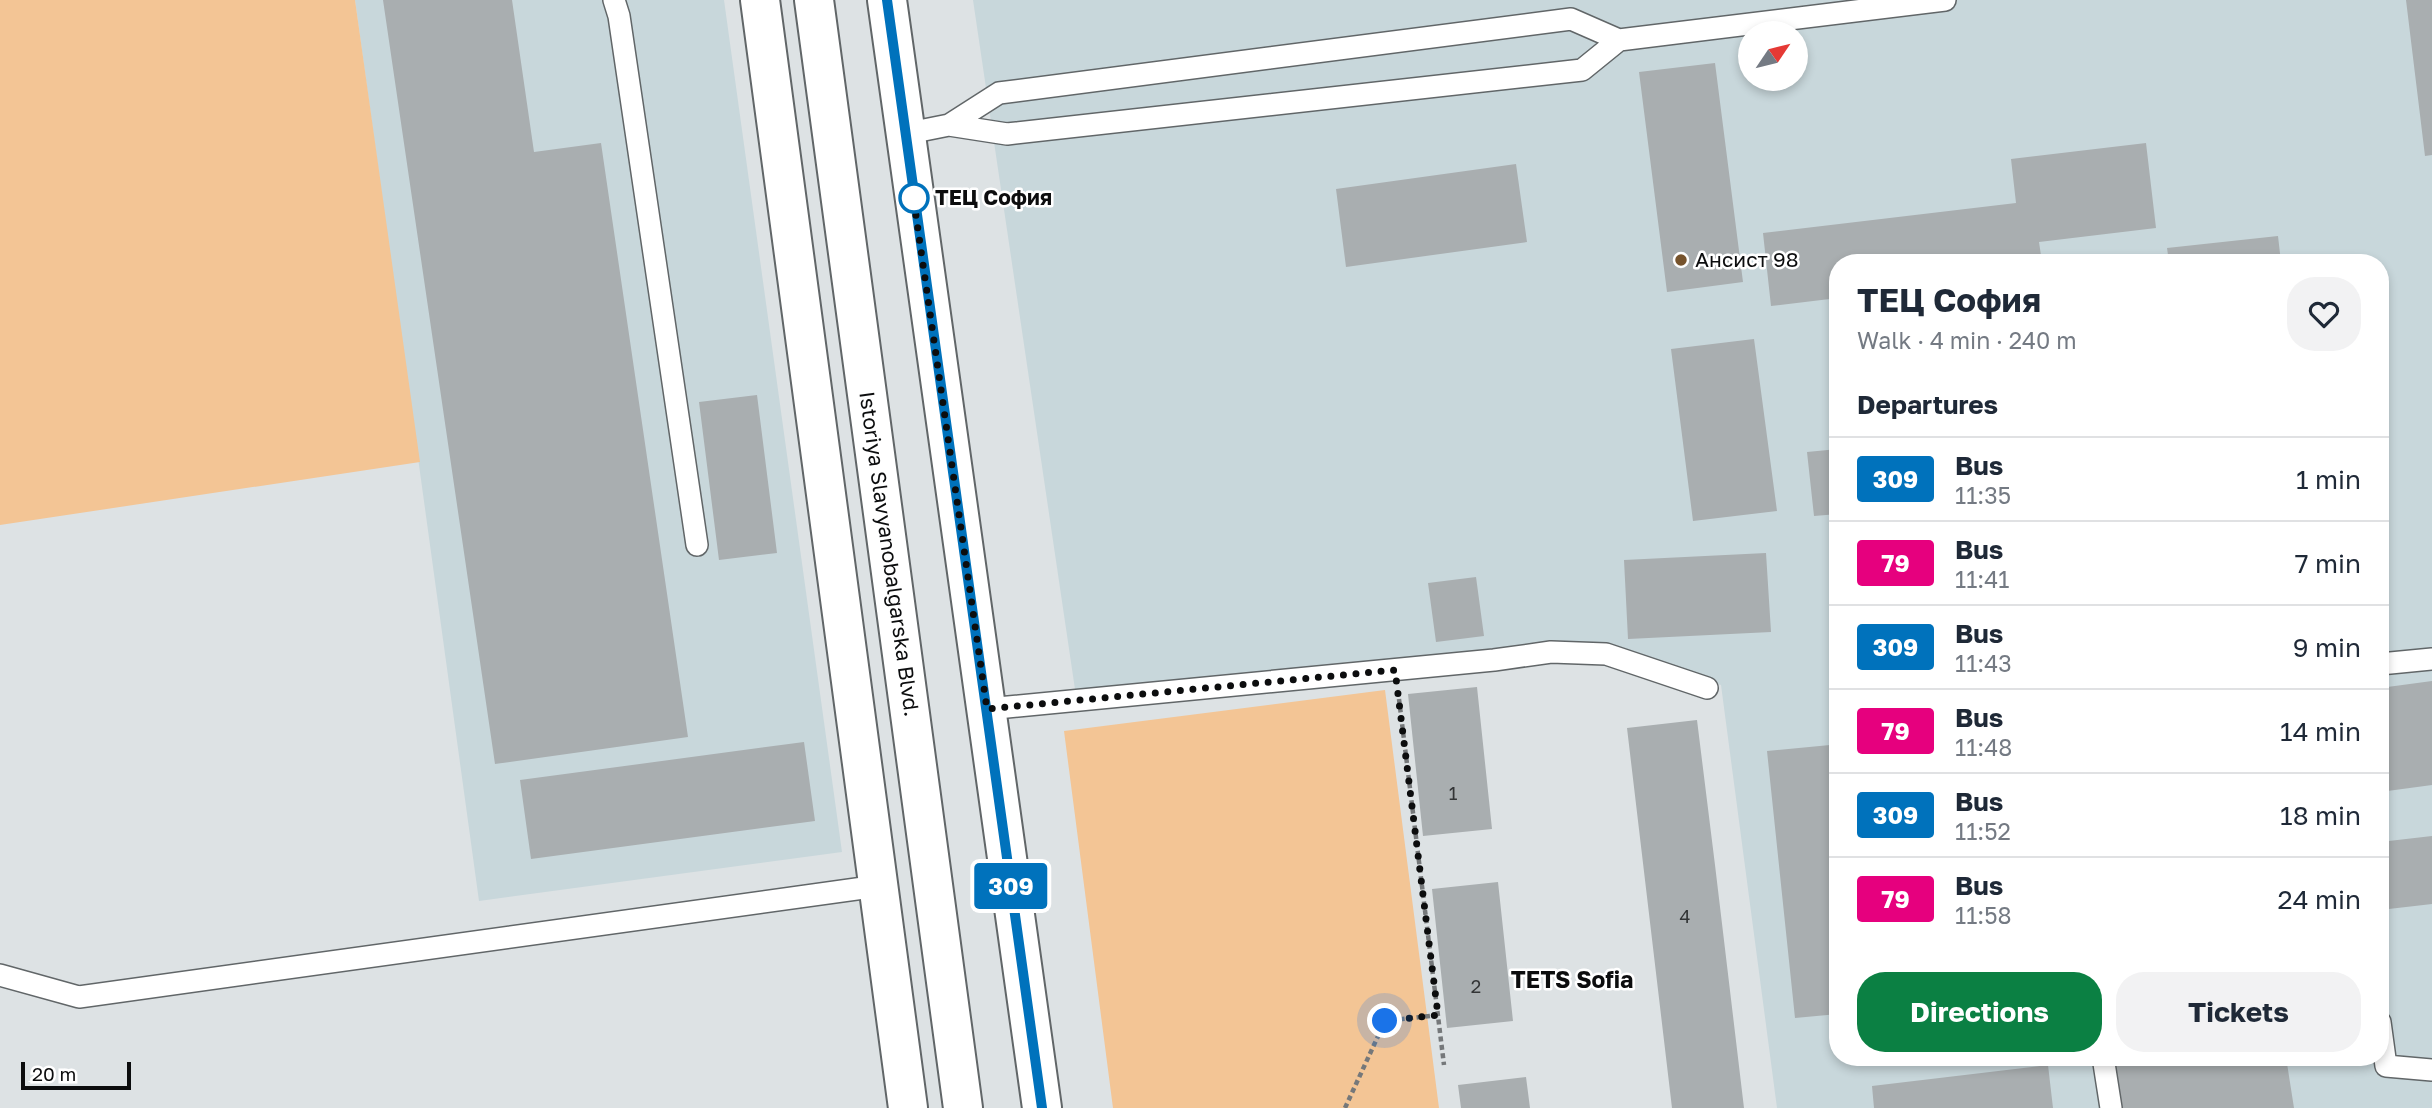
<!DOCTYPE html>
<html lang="en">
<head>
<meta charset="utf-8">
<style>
  :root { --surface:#fff; --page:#f2f2f3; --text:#1f2937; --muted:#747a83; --line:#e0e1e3; --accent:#0b8043 }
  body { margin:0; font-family:"Golos Text",sans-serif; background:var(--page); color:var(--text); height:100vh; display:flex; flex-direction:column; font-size:26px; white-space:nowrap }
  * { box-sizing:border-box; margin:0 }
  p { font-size:23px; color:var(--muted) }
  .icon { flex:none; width:38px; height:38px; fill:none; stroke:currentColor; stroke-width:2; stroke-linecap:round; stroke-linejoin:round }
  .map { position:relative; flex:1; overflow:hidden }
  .side { position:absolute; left:1829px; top:254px; width:560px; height:812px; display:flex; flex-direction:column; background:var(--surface); border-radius:28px; box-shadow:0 4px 10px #0003 }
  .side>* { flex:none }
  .badge { padding:0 14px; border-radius:5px; font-size:24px; line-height:46px }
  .needle { width:46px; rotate:55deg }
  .tools { position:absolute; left:1738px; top:21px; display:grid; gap:14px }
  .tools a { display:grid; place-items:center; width:70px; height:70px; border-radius:50%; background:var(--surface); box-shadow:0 4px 10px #0003; font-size:35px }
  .scale { position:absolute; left:21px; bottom:18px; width:110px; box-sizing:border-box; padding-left:7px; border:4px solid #0c0d0e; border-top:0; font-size:19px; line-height:24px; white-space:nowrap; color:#0c0d0e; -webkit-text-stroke:5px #fff; paint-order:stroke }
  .you { position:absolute; width:35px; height:35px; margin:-18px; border:5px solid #fff; border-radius:50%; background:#1a73e8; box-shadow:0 0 0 10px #1a73e833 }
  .map>.badge { position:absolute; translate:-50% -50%; box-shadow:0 0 0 4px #fff }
  h2 { padding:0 28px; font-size:26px; line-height:63px }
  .round { display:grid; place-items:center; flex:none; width:74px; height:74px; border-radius:28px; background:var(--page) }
  .head { display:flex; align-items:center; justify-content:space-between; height:119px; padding:0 28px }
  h1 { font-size:33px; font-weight:700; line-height:52px }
  .primary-button { display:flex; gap:14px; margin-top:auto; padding:14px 28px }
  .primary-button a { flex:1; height:80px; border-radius:28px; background:var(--accent); color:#fff; font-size:28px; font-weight:700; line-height:80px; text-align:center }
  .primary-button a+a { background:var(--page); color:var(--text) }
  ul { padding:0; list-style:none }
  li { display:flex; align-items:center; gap:21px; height:84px; padding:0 28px; border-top:2px solid var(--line) }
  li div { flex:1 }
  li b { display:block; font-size:26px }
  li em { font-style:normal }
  li .badge { min-width:77px; font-weight:700; text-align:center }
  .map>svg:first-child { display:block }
</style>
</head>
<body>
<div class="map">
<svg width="2432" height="1108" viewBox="0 0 2432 1108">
  <rect width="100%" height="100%" fill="#dde2e4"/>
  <path fill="#c8d7db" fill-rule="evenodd" d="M 355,0 L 724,0 L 842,852 L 479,901 Z
    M 973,0 L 2432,0 L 2432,1108 L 1777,1108 L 1721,685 L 1588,644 L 1076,696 ZM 1750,33 L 1796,33 L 1796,79 L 1750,79 ZM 1838,262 L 2380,262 L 2380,1057 L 1838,1057 Z"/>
  <path fill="#f3c595" d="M 0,0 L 355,0 L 420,462 L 0,525 Z
    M 1385,690 L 1439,1108 L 1113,1108 L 1064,731 Z"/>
  <path fill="#a9aeb0" d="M 383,0 L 512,0 L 534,152 L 601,143 L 688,737 L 495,764 Z
    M 2406,0 L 2432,0 L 2432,155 L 2425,156 Z
    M 1715,63 L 1743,282 L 1667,292 L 1639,72 Z
    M 2146,143 L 2156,228 L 2039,242 L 2042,262 L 1838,262 L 1838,298 L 1771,306 L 1763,233 L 2016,203 L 2011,159 Z
    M 1516,164 L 1527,242 L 1346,267 L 1336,189 Z
    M 2278,236 L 2281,262 L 2169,262 L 2167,248 Z
    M 1754,339 L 1777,511 L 1693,521 L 1671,349 Z
    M 757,395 L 777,553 L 719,560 L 699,402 Z
    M 1838,449 L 1838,514 L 1814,516 L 1807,452 Z
    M 1766,553 L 1771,632 L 1628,639 L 1624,560 Z
    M 1476,577 L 1484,636 L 1436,642 L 1428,583 Z
    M 2432,681 L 2432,785 L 2380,792 L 2380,688 Z
    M 1477,687 L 1492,829 L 1423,836 L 1408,694 Z
    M 1697,720 L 1715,865 L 1744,1108 L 1672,1108 L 1627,728 Z
    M 804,742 L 815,821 L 531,859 L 520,780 Z
    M 1830,745 L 1838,819 L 1838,1014 L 1795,1018 L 1767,751 Z
    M 2432,836 L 2432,904 L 2380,910 L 2380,842 Z
    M 1498,882 L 1513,1021 L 1447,1028 L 1432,889 Z
    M 2126,1057 L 2286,1057 L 2294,1108 L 2118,1108 L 2111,1059 Z
    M 2048,1065 L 2053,1108 L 1874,1108 L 1872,1086 Z
    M 1526,1077 L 1530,1108 L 1461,1108 L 1458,1085 Z"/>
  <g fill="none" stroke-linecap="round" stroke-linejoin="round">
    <g stroke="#616668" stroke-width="24">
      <path id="service" d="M 614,0 L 619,16 L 697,545
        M 1619,40 L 1945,0
        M 904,134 L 949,125 L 1007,134 L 1582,70 L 1619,40 L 1571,19 L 999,93 L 949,125
        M 2380,664 L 2432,659
        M 987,709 L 1494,660 L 1551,652 L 1606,654 L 1707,688
        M 0,975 L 79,997 L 878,886
        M 2380,1022 L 2386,1066 L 2432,1070
        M 2103,1057 L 2111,1108"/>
    </g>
    <g stroke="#616668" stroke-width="42">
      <path id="minor" d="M 760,0 L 908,1108"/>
    </g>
    <g stroke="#616668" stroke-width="42">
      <path id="secondary" d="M 814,0 L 963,1108
        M 887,0 L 1042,1108"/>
    </g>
    <path stroke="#75787a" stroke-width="4.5" stroke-dasharray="5 3.5" stroke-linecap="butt" d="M 1399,699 L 1444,1065
      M 1345,1108 L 1385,1021 L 1438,1015"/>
    <use href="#service" stroke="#fff" stroke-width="21"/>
    <use href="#minor" stroke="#fff" stroke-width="38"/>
    <use href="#secondary" stroke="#fff" stroke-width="38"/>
  </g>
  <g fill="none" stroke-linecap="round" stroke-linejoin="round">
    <g stroke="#fff" stroke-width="16">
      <path id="line" d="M 887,0 L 1042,1108"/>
    </g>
    <use href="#line" stroke="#0072bc" stroke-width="10"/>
    <path stroke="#0c0d0e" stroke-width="7" stroke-dasharray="0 12.6" d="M 914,198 L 912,188 L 987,709 L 1395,670 L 1438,1015 L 1385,1021"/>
  </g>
  <circle fill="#fff" stroke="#0072bc" stroke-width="3.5" cx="914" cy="198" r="14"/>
  <circle fill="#76532c" stroke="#fff" stroke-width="2.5" cx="1681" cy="260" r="7"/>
  <g text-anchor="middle" stroke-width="5" stroke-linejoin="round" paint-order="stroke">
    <g font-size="18" fill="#333536">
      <text x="1453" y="800">1</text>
      <text x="1685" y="923">4</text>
      <text x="1476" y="993">2</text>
    </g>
    <g font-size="21" font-weight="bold" fill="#0c0d0e" stroke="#fff" text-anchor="start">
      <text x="935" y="205">ТЕЦ София</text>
    </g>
    <g font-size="21" fill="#0c0d0e" stroke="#fff" text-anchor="start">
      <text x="1695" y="267">Ансист 98</text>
    </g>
    <g font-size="21" fill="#0c0d0e" stroke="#fff">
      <text transform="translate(889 554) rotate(82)" y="7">Istoriya Slavyanobalgarska Blvd.</text>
    </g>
    <g font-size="23" font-weight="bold" fill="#0c0d0e" stroke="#fff">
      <text x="1572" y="988">TETS Sofia</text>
    </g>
  </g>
</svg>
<div class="tools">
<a><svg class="needle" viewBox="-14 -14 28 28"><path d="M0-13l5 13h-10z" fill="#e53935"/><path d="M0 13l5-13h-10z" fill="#747a83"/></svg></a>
</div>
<div class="scale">20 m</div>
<div class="you" style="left:1385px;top:1021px"></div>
<b class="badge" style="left:1011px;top:886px;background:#0072bc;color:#fff">309</b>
<section class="side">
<div class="head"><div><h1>ТЕЦ София</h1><p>Walk · 4 min · 240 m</p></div><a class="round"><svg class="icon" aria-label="heart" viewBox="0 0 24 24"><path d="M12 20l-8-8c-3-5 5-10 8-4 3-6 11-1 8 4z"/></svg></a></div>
<h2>Departures</h2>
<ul>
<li><span class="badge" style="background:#0072bc;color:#fff">309</span><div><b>Bus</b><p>11:35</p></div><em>1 min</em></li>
<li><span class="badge" style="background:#e6007e;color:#fff">79</span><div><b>Bus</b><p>11:41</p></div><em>7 min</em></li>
<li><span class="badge" style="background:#0072bc;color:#fff">309</span><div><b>Bus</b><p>11:43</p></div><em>9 min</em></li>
<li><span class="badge" style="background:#e6007e;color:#fff">79</span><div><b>Bus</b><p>11:48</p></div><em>14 min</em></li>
<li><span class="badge" style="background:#0072bc;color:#fff">309</span><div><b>Bus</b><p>11:52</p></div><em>18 min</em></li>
<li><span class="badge" style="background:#e6007e;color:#fff">79</span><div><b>Bus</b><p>11:58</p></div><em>24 min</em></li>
</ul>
<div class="primary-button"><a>Directions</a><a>Tickets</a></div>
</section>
</div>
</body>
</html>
